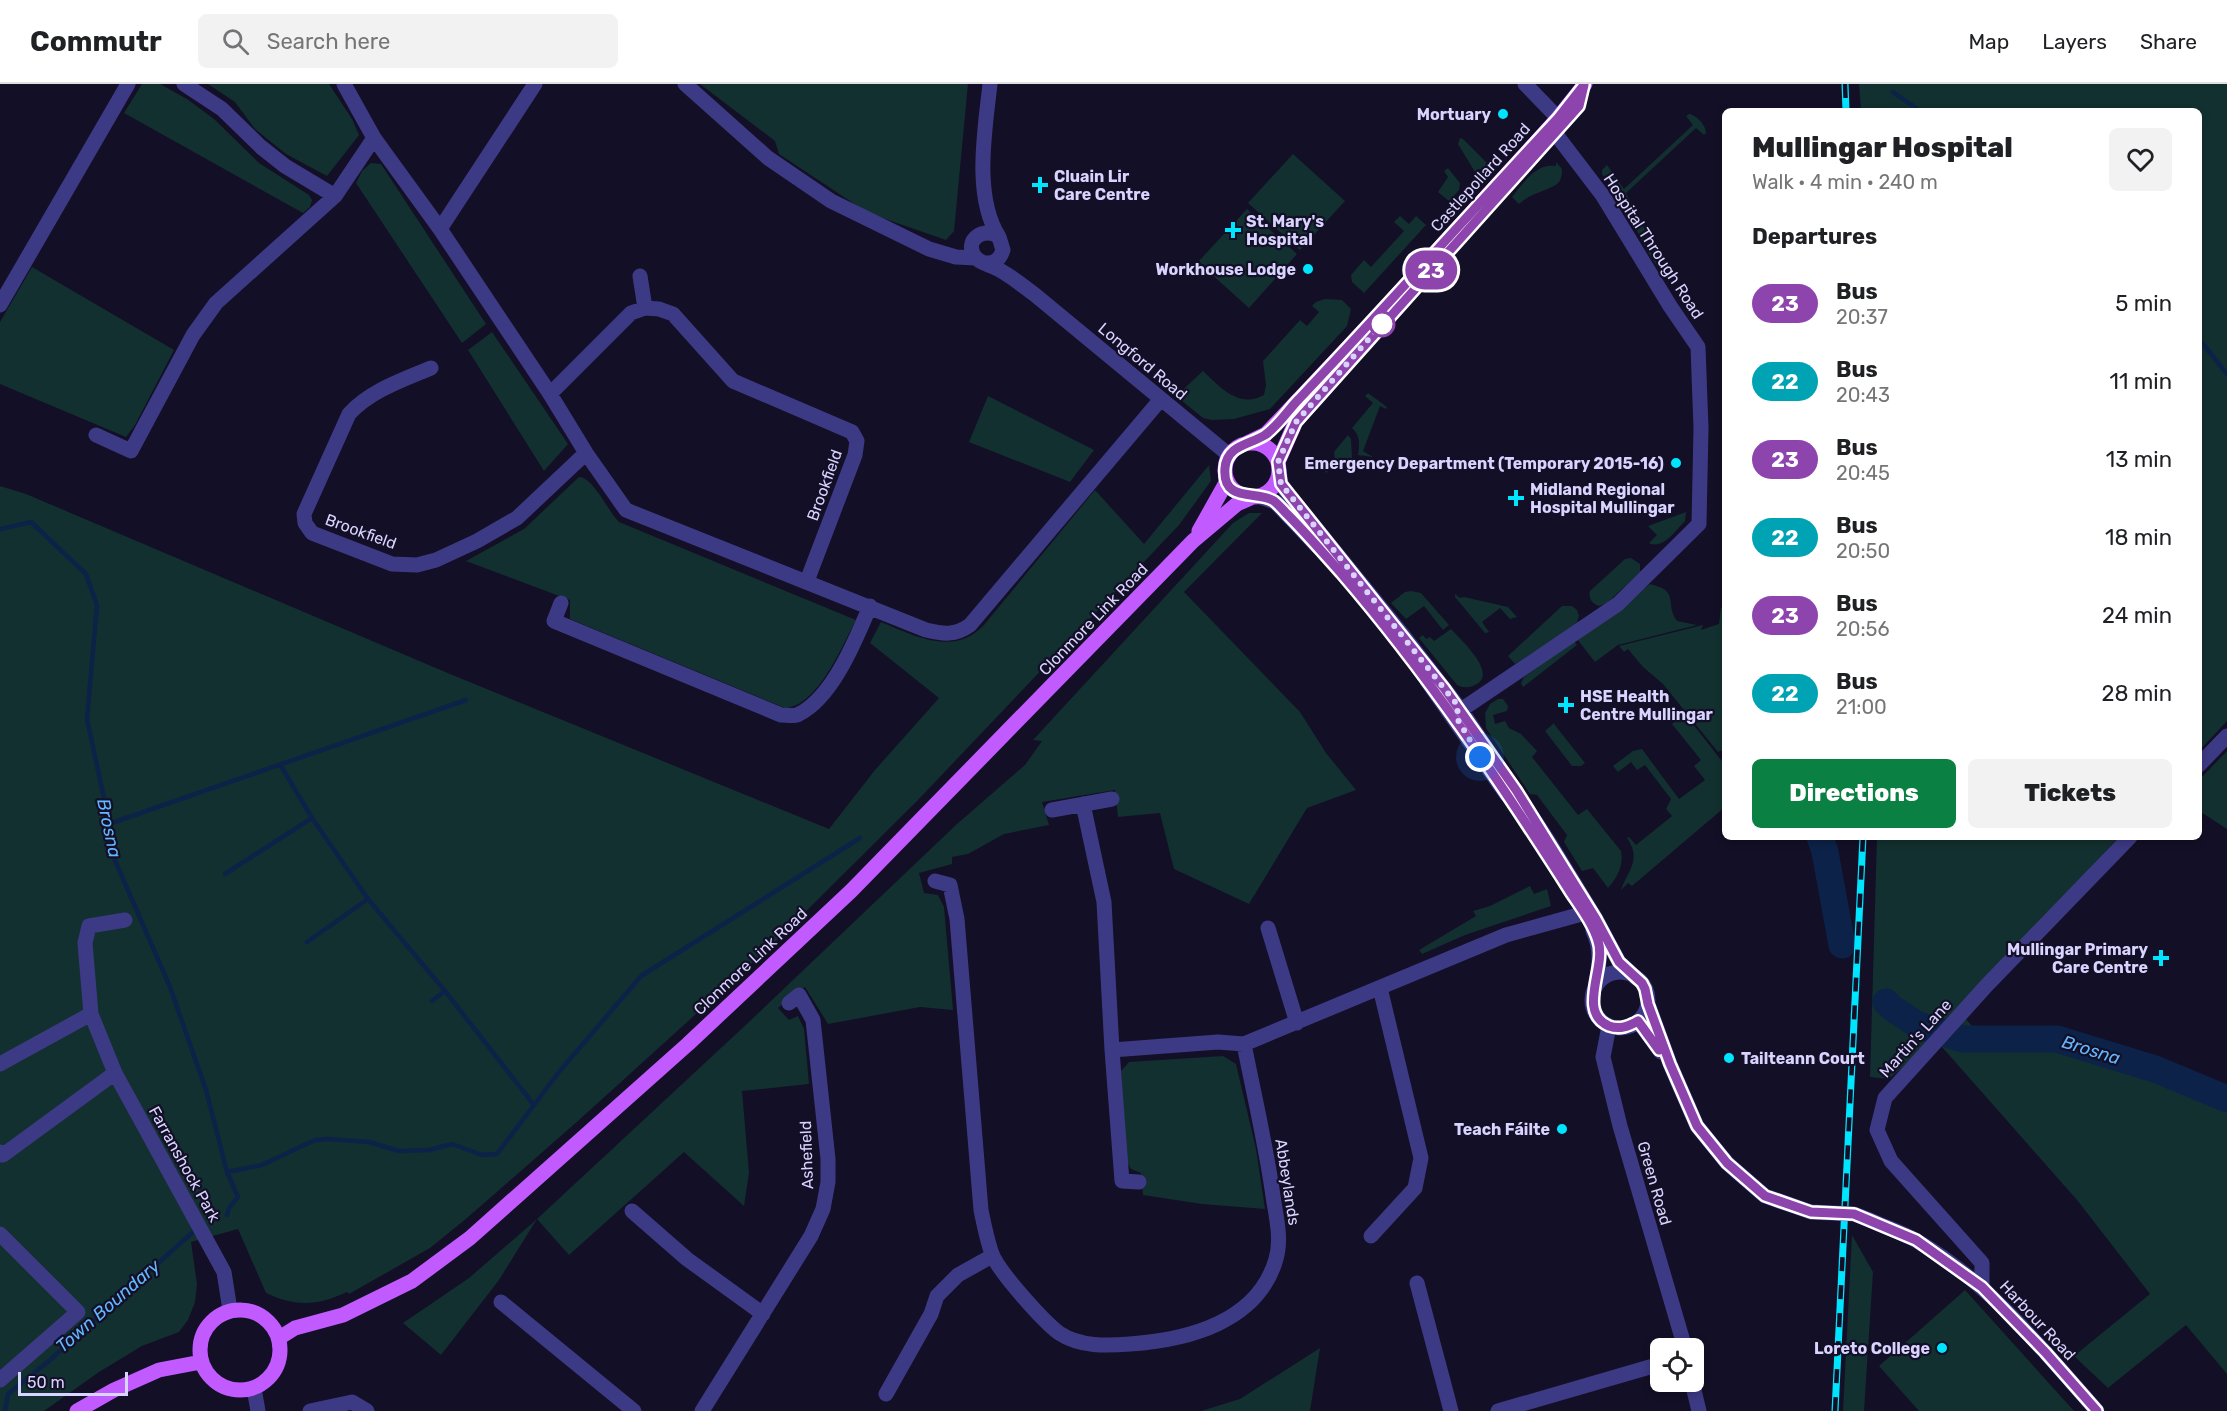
<!DOCTYPE html>
<html lang="en">
<head>
<meta charset="utf-8">
<style>
  :root { --surface:#fff; --page:#f2f2f2; --text:#202124; --muted:#757577; --line:#e0e0e0; --accent:#0b8043 }
  body { margin:0; font-family:Rubik,sans-serif; background:var(--page); color:var(--text); height:100vh; display:flex; flex-direction:column; font-size:22px; white-space:nowrap }
  * { box-sizing:border-box; margin:0 }
  p { font-size:20px; color:var(--muted) }
  .icon { flex:none; width:33px; height:33px; fill:none; stroke:currentColor; stroke-width:2; stroke-linecap:round; stroke-linejoin:round }
  .map { position:relative; flex:1; overflow:hidden }
  .sheet { position:absolute; left:1722px; top:24px; width:480px; height:732px; display:flex; flex-direction:column; background:var(--surface); border-radius:9px; box-shadow:0 3px 9px #0003 }
  .sheet>* { flex:none }
  .badge { padding:0 12px; border-radius:20px; font-size:21px; line-height:39px }
  .buttons { position:absolute; left:1650px; top:1254px; display:grid; gap:12px }
  .buttons a { display:grid; place-items:center; width:54px; height:54px; border-radius:9px; background:var(--surface); box-shadow:0 3px 9px #0003; font-size:30px }
  .scale { position:absolute; left:18px; bottom:15px; width:110px; box-sizing:border-box; padding-left:6px; border:3px solid #d9d4ff; border-top:0; font-size:16px; line-height:21px; white-space:nowrap; color:#d9d4ff; -webkit-text-stroke:4px #130f26; paint-order:stroke }
  .you { position:absolute; width:30px; height:30px; margin:-15px; border:4px solid #fff; border-radius:50%; background:#1a73e8; box-shadow:0 0 0 9px #1a73e833 }
  .map>.badge { position:absolute; translate:-50% -50%; box-shadow:0 0 0 3px #fff }
  h2 { padding:0 30px; font-size:22px; line-height:54px }
  .round { display:grid; place-items:center; flex:none; width:63px; height:63px; border-radius:9px; background:var(--page) }
  .head { display:flex; align-items:center; justify-content:space-between; height:102px; padding:0 30px }
  h1 { font-size:28px; font-weight:800; line-height:45px }
  .action { display:flex; gap:12px; margin-top:auto; padding:12px 30px }
  .action a { flex:1; height:69px; border-radius:9px; background:var(--accent); color:#fff; font-size:24px; font-weight:800; line-height:69px; text-align:center }
  .action a+a { background:var(--page); color:var(--text) }
  ul { padding:0; list-style:none }
  li { display:flex; align-items:center; gap:18px; height:78px; padding:0 30px }
  li div { flex:1 }
  li b { display:block; font-size:22px }
  li em { font-style:normal }
  li .badge { min-width:66px; font-weight:700; text-align:center }
  header { display:flex; align-items:center; gap:36px; box-sizing:border-box; height:84px; padding:0 30px; background:var(--surface); border-bottom:2px solid var(--line) }
  header strong { font-size:28px }
  nav { display:flex; gap:33px; margin-inline-start:auto; font-size:21px }
  .search { width:420px; height:54px; background:var(--page); display:flex; align-items:center; gap:15px; box-sizing:border-box; padding:0 21px; border-radius:9px; color:var(--muted); font-size:22px }
  .map>svg:first-child { display:block }
</style>
</head>
<body>
<header>
<strong>Commutr</strong>
<div class="search"><svg class="icon" aria-label="search" viewBox="0 0 24 24"><circle cx="10" cy="10" r="6"/><path d="M15 15l6 6"/></svg>Search here</div>
<nav><a>Map</a><a>Layers</a><a>Share</a></nav>
</header>
<div class="map">
<svg width="2227" height="1327" viewBox="0 0 2227 1327">
  <rect width="100%" height="100%" fill="#130f26"/>
  <path fill="#12302f" d="M 142,0 L 160,0 L 187,15 L 214,35 L 259,79 L 309,111 L 312,116 L 310,123 L 303,129 L 124,29 Z
    M 208,0 L 329,0 L 352,35 L 359,51 L 327,92 L 286,70 L 255,45 L 235,18 Z
    M 700,0 L 968,0 L 954,147 L 946,156 L 868,129 L 779,70 L 775,57 Z
    M 1859,0 L 2227,0 L 2227,637 L 2199,667 L 2199,27 L 1861,27 Z
    M 1689,30 C 1696,31 1706,41 1706,49 L 1704,51 L 1696,44 L 1626,109 L 1659,173 L 1670,186 L 1667,191 C 1650,182 1634,137 1624,120 C 1618,109 1610,99 1602,90 L 1602,86 L 1607,81 L 1624,105 L 1693,41 L 1686,32 Z
    M 1460,54 L 1463,55 L 1492,84 L 1490,87 L 1478,85 L 1475,88 L 1458,60 Z
    M 1293,70 L 1345,117 L 1300,166 L 1248,119 Z
    M 1556,78 L 1562,85 C 1562,89 1562,95 1558,99 C 1553,105 1530,109 1519,120 L 1512,113 C 1524,99 1535,79 1556,82 Z
    M 371,79 L 381,80 L 486,240 L 462,259 L 356,99 L 362,87 Z
    M 1448,84 L 1460,99 L 1459,106 L 1449,117 L 1438,108 L 1448,93 L 1444,87 Z
    M 1247,125 L 1297,170 L 1249,224 L 1198,178 Z
    M 1400,132 L 1409,140 L 1416,132 L 1426,141 L 1364,209 L 1352,198 L 1351,191 L 1364,176 L 1371,183 L 1404,147 L 1394,138 Z
    M 32,183 L 174,266 L 135,341 L 126,353 L 0,300 L 0,238 Z
    M 1325,215 L 1342,216 L 1351,225 L 1347,242 L 1270,325 L 1234,335 L 1212,336 L 1203,334 L 1176,312 L 1203,287 C 1220,303 1239,325 1264,311 L 1266,301 L 1263,277 L 1300,236 L 1307,242 L 1319,228 L 1312,222 L 1316,218 Z
    M 492,248 L 568,360 L 544,387 L 468,266 Z
    M 1368,309 L 1387,323 L 1386,325 L 1380,322 L 1363,367 L 1373,373 L 1358,371 C 1360,361 1360,351 1352,344 L 1373,319 L 1365,312 Z
    M 988,312 L 1094,366 L 1070,398 L 969,358 Z
    M 1348,351 L 1351,355 L 1352,374 L 1339,378 L 1326,389 L 1324,386 L 1335,376 L 1334,368 Z
    M 1209,381 L 1211,397 L 1179,441 L 918,716 L 770,863 L 579,1036 L 467,1134 L 430,1164 L 349,1210 L 347,1208 C 317,1222 296,1223 266,1209 L 238,1145 L 191,1158 L 197,1200 L 195,1218 L 188,1236 L 179,1248 L 142,1262 L 99,1288 L 44,1327 L 0,1327 L 0,402 L 26,410 L 450,590 L 829,745 L 875,686 L 939,614 L 870,559 L 881,538 C 915,552 954,573 984,541 L 1095,406 L 1144,460 Z
    M 579,393 C 593,393 608,427 619,438 L 856,536 C 842,562 818,622 785,624 L 570,535 L 570,516 L 466,477 L 524,445 Z
    M 1686,428 L 1685,437 C 1675,447 1663,466 1649,459 L 1657,451 L 1648,442 Z
    M 1249,429 L 1262,429 L 1184,508 L 1300,628 L 1326,669 L 1356,706 L 1307,724 L 1249,820 L 1174,785 L 1160,729 L 1118,733 L 1115,706 L 1042,718 L 1049,741 L 1004,750 L 968,770 L 952,773 L 952,780 L 919,789 L 924,809 L 938,811 L 944,823 L 953,926 L 920,923 L 828,940 L 805,903 L 778,924 L 789,936 L 798,932 L 804,945 L 809,1000 L 742,1007 L 749,1089 L 744,1122 L 684,1068 L 569,1171 L 537,1135 L 499,1196 L 441,1271 L 403,1239 L 469,1194 L 537,1135 L 750,937 L 957,740 L 1025,681 L 1042,657 L 1033,656 L 1233,439 Z
    M 1631,474 L 1640,480 L 1640,488 L 1607,519 L 1599,522 C 1592,520 1588,514 1590,507 L 1625,475 Z
    M 1650,500 C 1681,507 1664,520 1677,537 L 1697,541 L 1618,561 L 1595,578 L 1577,555 Z
    M 1411,507 L 1421,509 L 1449,541 L 1443,546 L 1424,522 L 1406,535 L 1391,519 L 1405,508 Z
    M 1455,510 L 1460,514 L 1464,513 L 1508,523 L 1517,533 L 1510,535 L 1500,524 L 1482,538 L 1489,548 L 1485,549 L 1455,513 Z
    M 1562,522 L 1572,522 L 1577,526 L 1579,532 L 1576,541 L 1515,580 L 1508,572 Z
    M 1721,523 L 1725,528 L 1725,665 L 1718,668 L 1663,600 L 1643,583 L 1628,565 L 1624,568 L 1619,562 L 1703,541 L 1701,546 L 1719,540 Z
    M 1451,545 C 1461,556 1499,590 1475,601 C 1469,604 1463,604 1457,601 L 1419,554 L 1423,551 L 1426,555 L 1430,553 L 1434,557 Z
    M 1573,556 L 1577,561 L 1523,603 L 1521,599 L 1524,593 Z
    M 1498,615 L 1503,615 L 1508,622 L 1507,627 L 1493,631 L 1495,640 L 1505,637 L 1509,644 L 1521,650 L 1537,667 L 1532,673 L 1578,731 L 1587,725 L 1621,767 C 1624,781 1617,794 1608,804 L 1593,784 L 1582,787 L 1564,758 L 1567,751 L 1537,711 L 1530,710 L 1486,644 L 1485,629 L 1490,620 Z
    M 1685,630 L 1725,681 L 1725,723 L 1632,802 L 1628,799 L 1621,806 C 1628,786 1642,776 1627,754 L 1629,753 L 1636,761 L 1672,732 L 1666,725 L 1671,715 L 1645,681 L 1637,686 L 1631,678 L 1618,688 L 1613,682 L 1633,667 L 1642,665 L 1679,715 L 1705,696 L 1694,682 L 1701,676 L 1672,640 Z
    M 1554,639 L 1554,640 L 1585,679 L 1581,682 L 1572,682 L 1545,647 Z
    M 2227,667 L 2227,745 L 2199,727 L 2199,696 Z
    M 1877,753 L 2119,753 L 1914,973 L 1889,995 L 1870,993 Z
    M 1530,802 L 1534,810 L 1547,805 L 1551,822 L 1465,851 L 1422,870 L 1419,866 L 1476,832 L 1473,827 L 1490,822 Z
    M 1966,935 L 1978,949 L 2044,947 L 2123,964 L 2227,1019 L 2227,1290 L 2186,1241 L 2108,1304 L 2074,1272 L 2150,1210 L 2077,1116 L 1942,963 Z
    M 1223,972 L 1236,980 L 1256,1065 L 1265,1125 L 1202,1120 L 1143,1111 L 1141,1089 L 1131,1085 L 1127,1078 L 1121,987 L 1129,978 Z
    M 1852,1151 L 1873,1188 L 1864,1327 L 1843,1327 Z
    M 1965,1206 L 2074,1327 L 1919,1327 L 1879,1282 Z
    M 1320,1264 L 1310,1327 L 1201,1327 L 1240,1315 Z"/>
  <g fill="none" stroke-linecap="round" stroke-linejoin="round">
    <path stroke="#0c2248" stroke-width="4.5" d="M 1893,8 L 1920,27
      M 2199,255 L 2227,290
      M 0,445 L 31,438 L 86,490 L 97,521 L 87,635 L 108,733 L 114,774 L 170,903 L 206,1006 L 227,1088 L 238,1113 L 229,1124 L 227,1131
      M 281,682 L 312,734 L 368,815 L 445,907 L 534,1021
      M 109,740 L 466,616
      M 225,790 L 312,734
      M 307,858 L 368,815
      M 432,917 L 445,907
      M 227,1088 L 262,1081 L 315,1056 L 328,1055 L 369,1058 L 399,1067 L 429,1066 L 452,1060 L 482,1071 L 497,1070 L 559,988 L 641,892 L 860,754
      M 5,1327 L 8,1310 L 50,1276 L 194,1147"/>
    <path stroke="#0c2248" stroke-width="27" d="M 1820,753 L 1825,768 L 1842,861
      M 1886,918 L 1892,924 L 1918,941 L 1963,955 L 2057,955 L 2155,985 L 2227,1015"/>
    <path stroke="#3d3a85" stroke-width="15" d="M 184,0 L 222,25 L 261,63 L 285,82 L 335,112
      M 344,0 L 374,54 L 440,145 L 550,310 L 586,369 L 626,426 L 926,546 C 943,550 955,552 970,541 L 1161,315
      M 685,0 L 768,74 L 831,117 L 929,165 L 956,173 L 976,174
      M 990,0 C 985,46 973,112 999,153
      M 1525,0 L 1558,34
      M 440,145 L 535,0
      M 985,179 C 995,180 1000,175 1003,166 L 999,153 C 984,142 963,156 975,173 C 979,178 985,179 991,182 C 1007,188 1020,200 1034,210 L 1229,371
      M 640,192 L 645,224
      M 0,221 L 128,0
      M 431,284 C 402,296 370,307 349,330 L 304,430 L 305,439 L 312,449 L 392,480 L 417,481 L 436,476 L 477,457 L 517,434 L 586,369
      M 550,310 L 631,229 L 645,224 L 659,225 L 673,230 L 733,297 L 852,348 L 857,357 L 855,371 L 807,497
      M 96,351 L 131,367 L 193,251 L 216,219 L 335,112 L 374,54
      M 1279,386 L 1281,400 L 1289,411 L 1403,551 L 1461,626 L 1549,758 L 1596,835 L 1619,878 L 1636,894
      M 1257,412 L 1275,418 L 1317,462
      M 561,519 L 554,537 L 781,631 C 787,631 794,633 799,630 C 833,613 856,555 870,522
      M 1427,597 L 1506,710
      M 1461,626 L 1618,520 L 1699,440 L 1701,344 L 1698,263 L 1670,222 L 1603,112 L 1558,53 L 1549,44
      M 2199,681 L 2227,652
      M 1083,720 L 1104,818 L 1112,966 L 1218,958 L 1244,960
      M 1052,726 L 1112,715
      M 935,797 L 950,801 L 957,835 L 981,1126 C 984,1141 987,1156 992,1170 C 999,1188 1043,1237 1059,1249 C 1080,1263 1107,1262 1130,1260 C 1188,1256 1258,1238 1276,1175 C 1282,1154 1276,1133 1273,1112 C 1266,1061 1254,1011 1244,960 L 1506,851 L 1585,829
      M 125,836 L 89,842 L 85,859 L 91,930 L 115,989 L 224,1188 L 230,1226
      M 1268,844 L 1297,939
      M 1593,847 C 1602,866 1599,882 1596,902
      M1592 916a28 28 0 1 1 56 0a28 28 0 1 1-56 0Z
      M 1648,920 L 1670,980 L 1697,1042 L 1727,1079 L 1765,1112 L 1811,1128
      M 1638,937 L 1661,968
      M 1609,942 L 1603,973 L 1620,1042 L 1685,1264
      M 1112,966 L 1122,1097 L 1139,1098
      M 0,980 L 91,930
      M 0,1068 L 3,1071 L 115,989
      M 632,1127 L 687,1175 L 763,1230
      M 1870,1136 C 1885,1143 1902,1148 1917,1157 C 1989,1198 2043,1266 2097,1327
      M 0,1150 L 78,1228 L 0,1296
      M 1371,1152 L 1415,1104 L 1421,1074 L 1380,904
      M 1417,1199 L 1451,1327
      M 1982,1203 L 1982,1179 L 1891,1077 L 1877,1046 L 1885,1014 L 1987,901 L 2130,753
      M 501,1218 L 634,1327
      M 1692,1298 L 1699,1327
      M 254,1304 L 258,1327
      M 886,1310 L 931,1230 L 937,1212 L 958,1191 L 992,1172
      M 310,1327 L 352,1318 L 367,1327
      M 702,1327 L 811,1152 L 823,1125 L 828,1098 L 828,1075 L 813,936 L 799,911 L 789,919
      M 1498,1327 L 1660,1280"/>
    <path stroke="#c25bff" stroke-width="15" d="M1225 386a27 27 0 1 1 54 0a27 27 0 1 1-54 0Z
      M 1247,359 L 1266,350 L 1375,235 L 1558,34 L 1585,0
      M 1278,378 L 1296,337 L 1365,259
      M 1199,447 L 1227,397
      M200 1266a40 40 0 1 1 80 0a40 40 0 1 1-80 0Z
      M 279,1254 L 295,1244 L 343,1231 L 412,1197 L 470,1154 L 688,960 L 851,807 L 1193,457 L 1237,420 L 1253,413
      M 77,1327 L 114,1306 L 159,1286 L 201,1278"/>
    <g stroke="#00e5ff" stroke-width="7">
      <path id="rail" d="M 1845,0 L 1846,27
        M 1835,1327 L 1863,753"/>
    </g>
    <use href="#rail" stroke="#130f26" stroke-width="4.5" stroke-dasharray="14" stroke-linecap="butt"/>
    <path stroke="#3d3a85" stroke-width="15" d="M 1811,1128 L 1854,1130 L 1870,1136"/>
  </g>
  <g fill="none" stroke-linecap="round" stroke-linejoin="round">
    <g stroke="#fff" stroke-width="14">
      <path id="line" d="M 1659,966 L 1638,937 C 1629,942 1620,946 1609,942 C 1576,928 1607,883 1598,857 C 1593,840 1581,824 1571,809 C 1501,699 1427,589 1341,489 C 1323,469 1306,449 1287,430 C 1283,426 1279,421 1274,417 C 1258,406 1222,420 1225,384 C 1227,361 1249,361 1265,351 C 1278,342 1288,326 1299,315 C 1386,223 1471,128 1558,34 L 1584,1 L 1579,22 L 1296,338 L 1278,378 L 1281,400 L 1444,604 L 1516,706 L 1596,835 L 1619,878 L 1642,899 L 1645,905 L 1648,920 L 1670,980 L 1697,1042 L 1727,1079 L 1765,1112 L 1811,1128 L 1854,1130 L 1916,1156 L 1982,1203 L 2045,1268 L 2097,1327"/>
    </g>
    <use href="#line" stroke="#8e44ad" stroke-width="9"/>
    <path stroke="#d9d4ff" stroke-width="6" stroke-dasharray="0 10.8" d="M 1382,240 L 1296,338 L 1278,378 L 1281,400 L 1459,623 L 1456,631 L 1458,636 L 1480,673"/>
  </g>
  <g fill="#00e5ff" stroke="#130f26" stroke-width="2">
    <circle cx="1503" cy="30" r="6"/>
    <path d="M1037 92h6v6h6v6h-6v6h-6v-6h-6v-6h6z"/>
    <path d="M1230 137h6v6h6v6h-6v6h-6v-6h-6v-6h6z"/>
    <circle cx="1308" cy="185" r="6"/>
    <circle cx="1676" cy="379" r="6"/>
    <path d="M1513 405h6v6h6v6h-6v6h-6v-6h-6v-6h6z"/>
    <path d="M1563 612h6v6h6v6h-6v6h-6v-6h-6v-6h6z"/>
    <path d="M2158 865h6v6h6v6h-6v6h-6v-6h-6v-6h6z"/>
    <circle cx="1729" cy="974" r="6"/>
    <circle cx="1562" cy="1045" r="6"/>
    <circle cx="1942" cy="1264" r="6"/>
  </g>
  <circle fill="#fff" stroke="#8e44ad" stroke-width="3" cx="1382" cy="240" r="12"/>
  <g text-anchor="middle" stroke-width="4.5" stroke-linejoin="round" paint-order="stroke">
    <g font-size="16" font-weight="bold" fill="#d9d4ff" stroke="#130f26" text-anchor="end">
      <text x="1491" y="36">Mortuary</text>
      <text x="1054" y="98" text-anchor="start">Cluain Lir<tspan x="1054" dy="18">Care Centre</tspan></text>
      <text x="1246" y="143" text-anchor="start">St. Mary's<tspan x="1246" dy="18">Hospital</tspan></text>
      <text x="1296" y="191">Workhouse Lodge</text>
      <text x="1664" y="385">Emergency Department (Temporary 2015-16)</text>
      <text x="1530" y="411" text-anchor="start">Midland Regional<tspan x="1530" dy="18">Hospital Mullingar</tspan></text>
      <text x="1580" y="618" text-anchor="start">HSE Health<tspan x="1580" dy="18">Centre Mullingar</tspan></text>
      <text x="2148" y="871">Mullingar Primary<tspan x="2148" dy="18">Care Centre</tspan></text>
      <text x="1741" y="980" text-anchor="start">Tailteann Court</text>
      <text x="1550" y="1051">Teach Fáilte</text>
      <text x="1930" y="1270">Loreto College</text>
    </g>
    <g font-size="16" fill="#d9d4ff" stroke="#130f26">
      <text transform="translate(1480 93) rotate(-48)" y="6">Castlepollard Road</text>
      <text transform="translate(1654 162) rotate(57)" y="6">Hospital Through Road</text>
      <text transform="translate(1143 277) rotate(40)" y="6">Longford Road</text>
      <text transform="translate(824 401) rotate(-70)" y="6">Brookfield</text>
      <text transform="translate(361 447) rotate(20)" y="6">Brookfield</text>
      <text transform="translate(1093 535) rotate(-46)" y="6">Clonmore Link Road</text>
      <text transform="translate(750 877) rotate(-43)" y="6">Clonmore Link Road</text>
      <text transform="translate(1915 954) rotate(-48)" y="6">Martin's Lane</text>
      <text transform="translate(806 1071) rotate(-92)" y="6">Ashefield</text>
      <text transform="translate(185 1080) rotate(61)" y="6">Farranshock Park</text>
      <text transform="translate(1288 1098) rotate(81)" y="6">Abbeylands</text>
      <text transform="translate(1655 1099) rotate(74)" y="6">Green Road</text>
      <text transform="translate(2038 1236) rotate(47)" y="6">Harbour Road</text>
    </g>
    <g font-size="18" font-style="italic" fill="#62b6ff" stroke="#130f26">
      <text transform="translate(109 744) rotate(78)" y="6">Brosna</text>
      <text transform="translate(2091 966) rotate(17)" y="6">Brosna</text>
      <text transform="translate(108 1222) rotate(-41)" y="6">Town Boundary</text>
    </g>
  </g>
</svg>
<div class="buttons">
<a><svg class="icon" aria-label="locate" viewBox="0 0 24 24"><circle cx="12" cy="12" r="6"/><path d="M12 2v4M12 18v4M2 12h4M18 12h4"/></svg></a>
</div>
<div class="scale">50 m</div>
<div class="you" style="left:1480px;top:673px"></div>
<b class="badge" style="left:1431px;top:186px;background:#8e44ad;color:#fff">23</b>
<section class="sheet">
<div class="head"><div><h1>Mullingar Hospital</h1><p>Walk · 4 min · 240 m</p></div><a class="round"><svg class="icon" aria-label="heart" viewBox="0 0 24 24"><path d="M12 20l-8-8c-3-5 5-10 8-4 3-6 11-1 8 4z"/></svg></a></div>
<h2>Departures</h2>
<ul>
<li><span class="badge" style="background:#8e44ad;color:#fff">23</span><div><b>Bus</b><p>20:37</p></div><em>5 min</em></li>
<li><span class="badge" style="background:#00a3b4;color:#fff">22</span><div><b>Bus</b><p>20:43</p></div><em>11 min</em></li>
<li><span class="badge" style="background:#8e44ad;color:#fff">23</span><div><b>Bus</b><p>20:45</p></div><em>13 min</em></li>
<li><span class="badge" style="background:#00a3b4;color:#fff">22</span><div><b>Bus</b><p>20:50</p></div><em>18 min</em></li>
<li><span class="badge" style="background:#8e44ad;color:#fff">23</span><div><b>Bus</b><p>20:56</p></div><em>24 min</em></li>
<li><span class="badge" style="background:#00a3b4;color:#fff">22</span><div><b>Bus</b><p>21:00</p></div><em>28 min</em></li>
</ul>
<div class="action"><a>Directions</a><a>Tickets</a></div>
</section>
</div>
</body>
</html>
